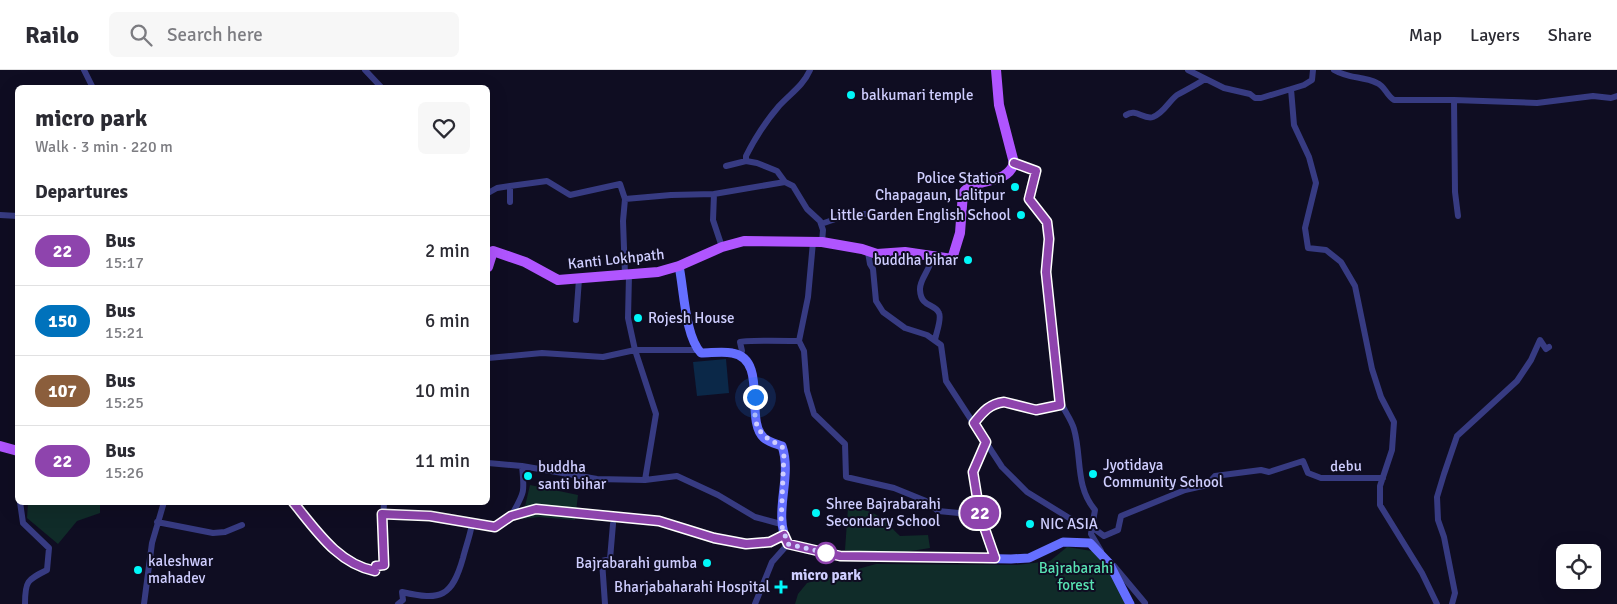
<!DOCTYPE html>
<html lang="en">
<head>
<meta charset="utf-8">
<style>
  :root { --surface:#fff; --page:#f7f7f7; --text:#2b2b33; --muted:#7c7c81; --line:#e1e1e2 }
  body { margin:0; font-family:Signika,sans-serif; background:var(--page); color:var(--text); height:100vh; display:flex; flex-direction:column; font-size:19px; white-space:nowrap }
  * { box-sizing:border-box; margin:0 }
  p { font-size:16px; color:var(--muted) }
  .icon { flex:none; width:28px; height:28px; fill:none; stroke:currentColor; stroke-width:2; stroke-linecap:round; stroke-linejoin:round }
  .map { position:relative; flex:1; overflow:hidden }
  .panel { position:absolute; left:15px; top:15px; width:475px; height:420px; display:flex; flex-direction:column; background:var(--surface); border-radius:8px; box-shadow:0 5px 20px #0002 }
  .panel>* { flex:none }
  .badge { padding:0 10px; border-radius:16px; font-size:18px; line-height:32px }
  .controls { position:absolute; left:1556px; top:474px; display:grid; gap:10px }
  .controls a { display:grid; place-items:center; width:45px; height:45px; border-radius:8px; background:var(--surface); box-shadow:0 5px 20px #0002; font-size:25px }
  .you { position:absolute; width:25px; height:25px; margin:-12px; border:4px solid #fff; border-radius:50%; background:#1a73e8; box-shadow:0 0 0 8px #1a73e833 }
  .map>.badge { position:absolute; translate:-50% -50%; box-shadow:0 0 0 2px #fff }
  h2 { padding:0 20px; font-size:19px; line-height:45px }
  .round { display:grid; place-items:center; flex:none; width:52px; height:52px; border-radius:8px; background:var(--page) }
  .head { display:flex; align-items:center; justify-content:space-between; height:85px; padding:0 20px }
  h1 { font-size:24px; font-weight:800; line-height:38px }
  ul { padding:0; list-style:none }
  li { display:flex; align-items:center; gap:15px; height:70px; padding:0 20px; border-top:1px solid var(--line) }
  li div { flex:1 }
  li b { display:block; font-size:19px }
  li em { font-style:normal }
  li .badge { min-width:55px; font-weight:700; text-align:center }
  header { display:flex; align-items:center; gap:30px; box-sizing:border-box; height:70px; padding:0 25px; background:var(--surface); border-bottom:1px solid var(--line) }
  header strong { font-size:24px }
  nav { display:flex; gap:28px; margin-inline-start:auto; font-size:18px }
  .search { width:350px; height:45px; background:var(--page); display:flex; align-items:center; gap:12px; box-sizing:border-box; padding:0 18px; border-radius:8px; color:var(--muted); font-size:19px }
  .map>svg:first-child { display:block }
</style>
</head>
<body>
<header>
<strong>Railo</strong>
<div class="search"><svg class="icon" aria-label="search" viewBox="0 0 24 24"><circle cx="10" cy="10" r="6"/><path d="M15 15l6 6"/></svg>Search here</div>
<nav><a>Map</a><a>Layers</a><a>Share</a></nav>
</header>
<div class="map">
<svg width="1617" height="534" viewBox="0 0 1617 534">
  <rect width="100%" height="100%" fill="#0f0d22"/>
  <path fill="#102c29" d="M 530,415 L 578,425 L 575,450 L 539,447 L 522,449 Z
    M 28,433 L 100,433 L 100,443 L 77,451 L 58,474 L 27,448 Z
    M 848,438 C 876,440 880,446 900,466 L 928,465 L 930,478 L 886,485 L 845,480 Z
    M 1067,477 L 1092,481 L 1107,496 L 1133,534 L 795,534 L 798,524 L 807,513 L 876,494 L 1017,495 L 1050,491 Z"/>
  <path fill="#0b2848" d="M 726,289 L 729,323 L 697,326 L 693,292 Z"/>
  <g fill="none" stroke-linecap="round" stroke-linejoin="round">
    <path stroke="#373b82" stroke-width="6" d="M 84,0 L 93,18
      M 365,0 L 382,18
      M 1188,0 L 1224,18 L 1250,24 L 1255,28 L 1261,28 L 1291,19
      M 1313,0 L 1312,10 L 1304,15 L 1291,19 L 1294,55 L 1309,87 L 1316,113 L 1305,158 L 1308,178 L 1326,180 L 1341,192 L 1355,216 L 1372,299 L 1381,327 L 1394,352 L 1392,380 L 1380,416 L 1380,435 L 1422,503 L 1437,534
      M 1334,0 C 1349,9 1363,6 1377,13 C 1385,16 1386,25 1394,30 L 1454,30 L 1537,33 L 1593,26 L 1611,28 L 1617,26
      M 1454,30 L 1455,122 L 1458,146
      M 1126,45 C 1136,38 1143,50 1153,47 C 1164,43 1168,32 1177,25 C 1186,20 1196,15 1205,9
      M 746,91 L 746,86 C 755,68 766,51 779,36 C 791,23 803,16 810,0
      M 1014,93 L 1036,101 L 1029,129 L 1047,152 L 1049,169 L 1046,202 L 1058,324 C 1061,338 1070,346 1074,359 C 1082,387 1075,417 1095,440 L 1092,457 L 1104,466 L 1118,460 L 1121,446 L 1185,420 L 1207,415 L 1215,406 L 1261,400 L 1269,402 L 1303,391 L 1308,403 L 1321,408 L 1383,408
      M 726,96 L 746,91 L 757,93 L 777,101 L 785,112 L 793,116 L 807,139 L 820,151 L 823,160 L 822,172
      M 488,123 L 497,118 L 510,116
      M 714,124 L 785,112
      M 625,129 L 671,125 L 714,124 L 713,150 L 722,177
      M 510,132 L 510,116 L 547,111 L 570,125 L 620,114 L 625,129 L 623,151 L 625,205
      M 0,145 L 18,146
      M 821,154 L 850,144 L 865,144
      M 813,172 L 808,227 L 799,271 L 804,281 L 807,321 L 814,344 L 845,374 L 846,407 L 894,418 L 926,431 L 938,441 L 980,445
      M 868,182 L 870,194 L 873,199 L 876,231 L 883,242 L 905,258 L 927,265 L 941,275 L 946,311 L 1002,397 L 1027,422 L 1074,451 L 1092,457 L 1091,464 L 1101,481
      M 933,184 C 931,200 919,209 920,220 C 921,238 935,233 939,243 C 942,249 936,263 935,270
      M 629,205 L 628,248 L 635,280 L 656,344 L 645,410
      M 576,250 L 579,209
      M 739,285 L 742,281 L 740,272 C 744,270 790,271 799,271
      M 488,288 L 542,283 L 603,287 L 635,280 L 698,280
      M 974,353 C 983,342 989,334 1004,332 L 1036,340 L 1060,335
      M 986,372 L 973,402 L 980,445 L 995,488
      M 488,393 L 522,396
      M 20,432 L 23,453 L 49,478 L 47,500 C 27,510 25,511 25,534
      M 293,432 C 316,459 338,494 375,501 L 377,496 L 384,495 L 382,474 L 384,432
      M 382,444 L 430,446 L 495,457 L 511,446 L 536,439 L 659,451 L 714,468 L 746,474 L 770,473 L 784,465
      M 511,446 C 524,423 525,424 522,396 L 597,409 L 645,410 L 677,406 L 718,425 L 755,447 L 781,454
      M 157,452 L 213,463 L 225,462 L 242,455
      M 1114,496 L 1145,533
      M 144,534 L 152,473 L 164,432
      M 398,534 L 403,530 L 402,522 C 441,531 452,527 463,488 C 466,476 470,466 472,454
      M 605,534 L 602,491 L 610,489 L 613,454
      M 755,534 L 772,492 L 788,474
      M 1452,534 L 1455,523 L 1444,467 L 1438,450 L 1437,427 L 1444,404 L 1457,366 L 1517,311 L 1531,290 L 1540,270 L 1546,279 L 1549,277"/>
    <path stroke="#656fff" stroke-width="9" d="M 679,196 C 684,220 685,266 701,283 C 711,283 723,281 732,283 C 769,289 744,351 764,368 C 769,372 777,374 782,376 C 793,408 772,443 788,474 L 840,486 L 1011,489 L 1029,488 L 1063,472 L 1090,473 L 1109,493 L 1130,534"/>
    <path stroke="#b055ff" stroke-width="10" d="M 488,197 L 493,181 L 525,192 L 558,210 L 658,202 L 679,196 L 722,177 L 744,171 L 822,172 L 862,179 L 877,184 L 905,182 L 952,189 L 960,163 L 963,123 C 976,106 1007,116 1014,93 L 999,35 L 996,0
      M 0,376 L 18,381"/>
  </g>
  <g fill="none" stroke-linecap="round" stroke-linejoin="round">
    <g stroke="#fff" stroke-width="11">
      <path id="line" d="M 293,432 C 316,460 338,494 375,501 L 376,496 L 384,495 L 382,444 L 430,446 L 495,457 L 511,446 L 536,439 L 659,451 L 714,468 L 746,474 L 770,472 L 784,465 L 788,474 L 840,486 L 995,488 L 980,445 L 973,402 L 986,372 L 974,353 C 983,342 989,334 1004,332 L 1036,340 L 1060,335 L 1046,202 L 1049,169 L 1047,152 L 1029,129 L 1036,101 L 1014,93"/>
    </g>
    <use href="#line" stroke="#8e44ad" stroke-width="8"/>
    <path stroke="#cfceff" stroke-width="5" stroke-dasharray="0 9" d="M 755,327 C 754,355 755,364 782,376 L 784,383 L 781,454 L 788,474 L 826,483"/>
  </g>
  <g fill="#00f7f9" stroke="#0f0d22" stroke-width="2">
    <circle cx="851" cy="25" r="5"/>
    <circle cx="1015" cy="117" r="5"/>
    <circle cx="1021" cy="145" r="5"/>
    <circle cx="968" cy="190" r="5"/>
    <circle cx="638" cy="248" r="5"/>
    <circle cx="1093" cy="404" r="5"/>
    <circle cx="528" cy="406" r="5"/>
    <circle cx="816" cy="443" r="5"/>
    <circle cx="1030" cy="454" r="5"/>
    <circle cx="707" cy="493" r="5"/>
    <circle cx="138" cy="500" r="5"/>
    <path d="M778.5 509.5h5v5h5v5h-5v5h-5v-5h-5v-5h5z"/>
  </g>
  <circle fill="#fff" stroke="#8e44ad" stroke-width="2.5" cx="826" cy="483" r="10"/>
  <g text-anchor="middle" stroke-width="4" stroke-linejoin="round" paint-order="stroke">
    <g font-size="15" fill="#cfceff" stroke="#0f0d22" text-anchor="start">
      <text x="861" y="30">balkumari temple</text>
      <text x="1005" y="113" text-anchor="end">Police Station<tspan x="1005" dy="17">Chapagaun, Lalitpur</tspan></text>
      <text x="1011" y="150" text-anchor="end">Little Garden English School</text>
      <text x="958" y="195" text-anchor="end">buddha bihar</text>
      <text x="648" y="253">Rojesh House</text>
      <text x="1103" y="400">Jyotidaya<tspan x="1103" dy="17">Community School</tspan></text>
      <text x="538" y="402">buddha<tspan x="538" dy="17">santi bihar</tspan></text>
      <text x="826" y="439">Shree Bajrabarahi<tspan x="826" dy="17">Secondary School</tspan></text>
      <text x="1040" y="459">NIC ASIA</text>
      <text x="148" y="496">kaleshwar<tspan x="148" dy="17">mahadev</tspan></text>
      <text x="697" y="498" text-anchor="end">Bajrabarahi gumba</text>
      <text x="770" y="522" text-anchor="end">Bharjabaharahi Hospital</text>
    </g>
    <g font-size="15" fill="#cfceff" stroke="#0f0d22">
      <text transform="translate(616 189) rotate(-6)" y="5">Kanti Lokhpath</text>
      <text transform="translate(1346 396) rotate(-1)" y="5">debu</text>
    </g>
    <g font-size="15" fill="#58e2b3" stroke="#0f0d22">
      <text x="1076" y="503">Bajrabarahi<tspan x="1076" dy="17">forest</tspan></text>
    </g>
    <g font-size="15" font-weight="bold" fill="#cfceff" stroke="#0f0d22">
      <text x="826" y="510">micro park</text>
    </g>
  </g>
</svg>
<div class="controls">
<a><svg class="icon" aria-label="locate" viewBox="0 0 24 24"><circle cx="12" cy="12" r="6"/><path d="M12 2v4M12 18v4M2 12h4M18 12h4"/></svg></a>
</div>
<div class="you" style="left:755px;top:327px"></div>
<b class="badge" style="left:980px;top:443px;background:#8e44ad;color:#fff">22</b>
<section class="panel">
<div class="head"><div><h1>micro park</h1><p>Walk · 3 min · 220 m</p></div><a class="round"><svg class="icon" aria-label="heart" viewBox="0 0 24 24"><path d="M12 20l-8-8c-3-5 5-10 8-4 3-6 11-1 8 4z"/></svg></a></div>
<h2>Departures</h2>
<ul>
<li><span class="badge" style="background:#8e44ad;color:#fff">22</span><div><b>Bus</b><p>15:17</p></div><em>2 min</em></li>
<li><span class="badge" style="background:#0072bc;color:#fff">150</span><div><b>Bus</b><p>15:21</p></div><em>6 min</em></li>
<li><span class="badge" style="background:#8b5e3c;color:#fff">107</span><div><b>Bus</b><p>15:25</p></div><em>10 min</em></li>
<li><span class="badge" style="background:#8e44ad;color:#fff">22</span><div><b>Bus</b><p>15:26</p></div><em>11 min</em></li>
</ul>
</section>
</div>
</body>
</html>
